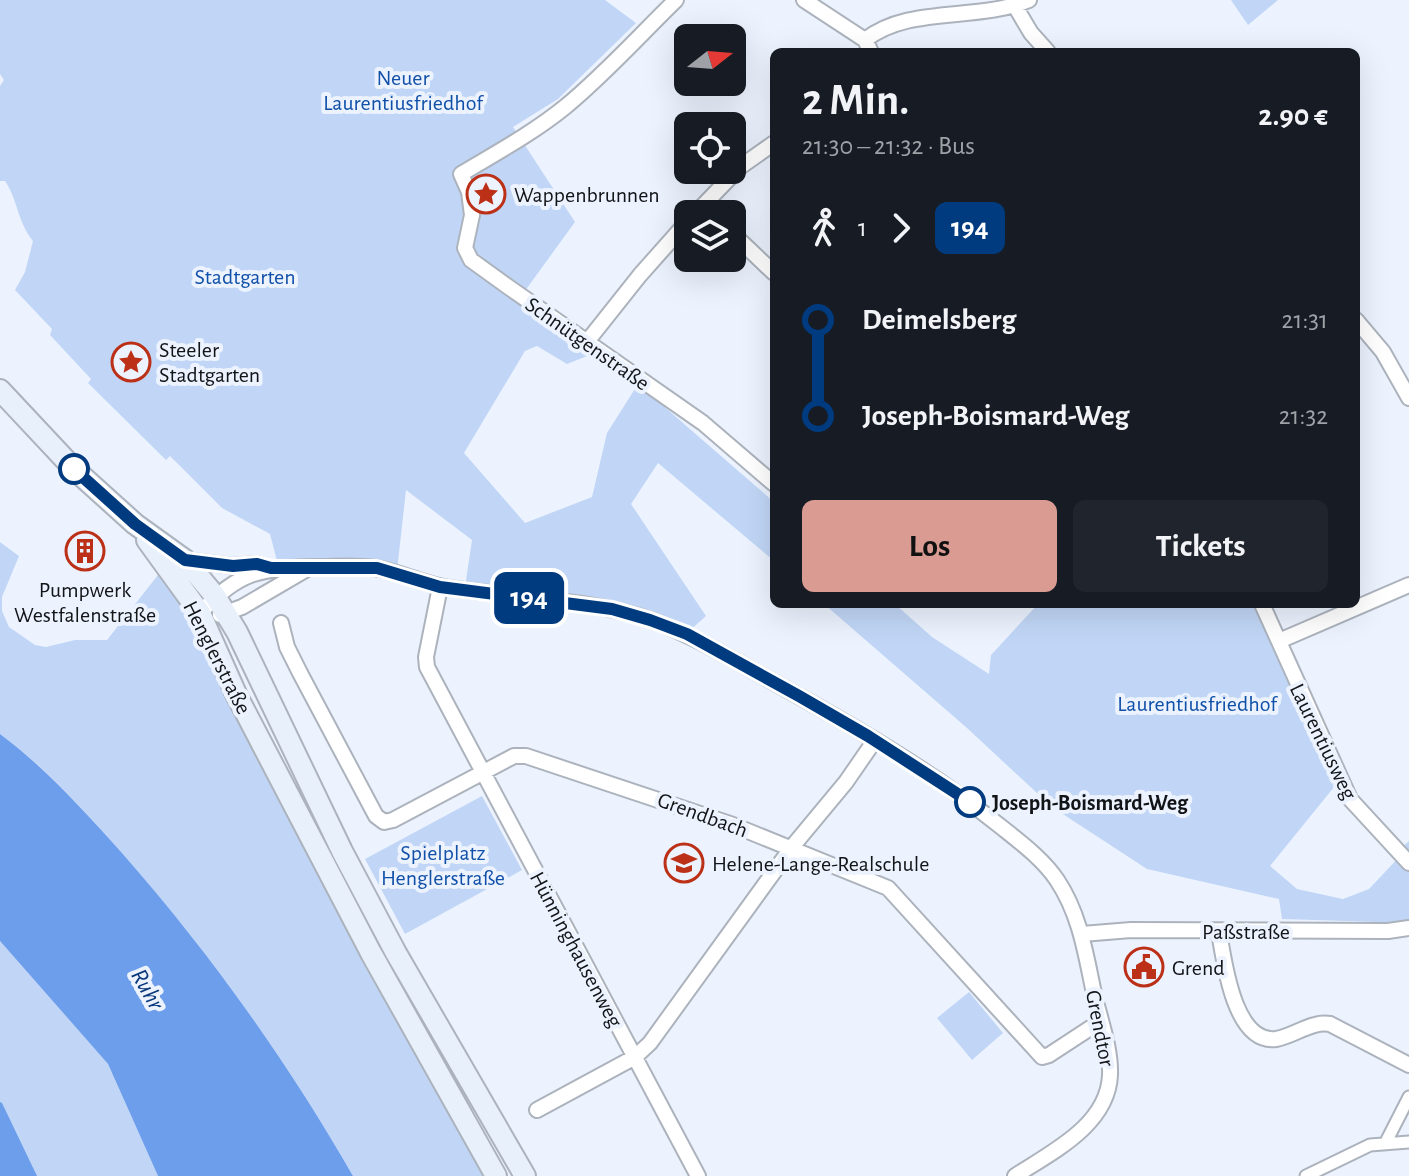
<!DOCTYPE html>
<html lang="de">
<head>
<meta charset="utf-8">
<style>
  :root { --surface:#171b24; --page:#20242c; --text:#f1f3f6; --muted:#9ea1a6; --accent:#d99b92 }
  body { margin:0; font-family:"Alegreya Sans",sans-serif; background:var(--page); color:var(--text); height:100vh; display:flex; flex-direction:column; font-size:30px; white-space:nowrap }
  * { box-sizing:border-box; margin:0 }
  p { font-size:26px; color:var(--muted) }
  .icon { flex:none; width:44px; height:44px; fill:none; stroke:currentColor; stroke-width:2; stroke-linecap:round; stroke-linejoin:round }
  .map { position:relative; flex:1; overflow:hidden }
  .panel { position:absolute; left:770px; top:48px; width:590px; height:560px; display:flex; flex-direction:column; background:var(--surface); border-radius:12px; box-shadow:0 8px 32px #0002 }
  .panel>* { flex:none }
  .badge { padding:0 16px; border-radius:12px; font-size:28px; line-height:52px }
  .needle { width:52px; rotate:73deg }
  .buttons { position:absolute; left:674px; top:24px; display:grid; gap:16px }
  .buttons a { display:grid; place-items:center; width:72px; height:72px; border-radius:12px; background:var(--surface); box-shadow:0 8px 32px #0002; font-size:40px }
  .map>.badge { position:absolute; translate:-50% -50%; box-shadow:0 0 0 4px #fff }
  .legs { display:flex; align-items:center; gap:12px; height:88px; padding:0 32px; font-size:26px }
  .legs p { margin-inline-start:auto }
  .headline { display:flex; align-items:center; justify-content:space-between; height:136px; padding:0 32px }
  h1 { font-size:44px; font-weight:600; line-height:60px }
  .action { display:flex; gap:16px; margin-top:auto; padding:16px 32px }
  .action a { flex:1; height:92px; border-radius:12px; background:var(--accent); color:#111; font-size:32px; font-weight:600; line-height:92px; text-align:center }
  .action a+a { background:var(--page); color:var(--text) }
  ul { padding:0 32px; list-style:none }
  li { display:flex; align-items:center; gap:28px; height:96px; font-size:30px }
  li i { display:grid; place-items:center; width:12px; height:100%; margin:0 10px; background:currentColor }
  li i::after { content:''; width:20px; height:20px; margin:-10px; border:6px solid; border-radius:50%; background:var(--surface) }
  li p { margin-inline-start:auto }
  li:first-child i { background:linear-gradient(#0000 50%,currentColor 0) }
  li:last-child i { background:linear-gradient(currentColor 50%,#0000 0) }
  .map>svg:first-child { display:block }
</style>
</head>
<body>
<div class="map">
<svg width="1409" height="1176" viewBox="0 0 1409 1176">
  <rect width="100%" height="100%" fill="#ecf3fe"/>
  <path fill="#c1d6f6" d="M 0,0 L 605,0 L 636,23 L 558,99 L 513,127 L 575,222 L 522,295 L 595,353 L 567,364 L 537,346 L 525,351 L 464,453 L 525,523 L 592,497 L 607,433 L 638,384 L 774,502 L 774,561 L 658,463 L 631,504 L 706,616 L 688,632 L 652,618 L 465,587 L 472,540 L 406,490 L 397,571 L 278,565 L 270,534 L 222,508 L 170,456 L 166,460 L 88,383 L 91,379 L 50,335 L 52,329 L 15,290 L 25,272 L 33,241 C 17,221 18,200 5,181 L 0,181 L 0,86 L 4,80 L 0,74 Z
    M 1231,0 L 1278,0 L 1248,25 Z
    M 0,542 L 19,556 L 2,597 L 2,611 L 9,627 L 35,645 L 46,647 L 75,640 L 107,640 L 165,566 L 489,1176 L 353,1176 C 287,1061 210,953 122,853 C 84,811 47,768 0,734 Z
    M 824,604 L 895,604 L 932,637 L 989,674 L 991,655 L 1038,604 L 1260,604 L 1339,781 L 1270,866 L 1297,889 L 1343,899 L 1369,889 L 1401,855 L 1398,851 L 1409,841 L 1409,923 L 1282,919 L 1279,899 L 1147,869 L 1052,807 L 967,728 Z
    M 482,796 L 522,870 L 405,934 L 365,859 Z
    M 0,941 L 108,1064 L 158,1176 L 0,1176 Z
    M 969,992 L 1003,1033 L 972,1060 L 937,1018 Z"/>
  <path fill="#6d9eeb" d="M 0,734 C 46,768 84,811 122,853 C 210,953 287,1061 353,1176 L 158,1176 L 108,1064 L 0,941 Z
    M 0,1102 L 2,1103 L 37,1176 L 0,1176 Z"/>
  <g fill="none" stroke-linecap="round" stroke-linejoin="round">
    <g stroke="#acb3bd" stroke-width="15">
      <path id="pedestrian" d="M 1386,1142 L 1409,1097
        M 1306,1176 L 1370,1145 L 1409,1142"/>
    </g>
    <g stroke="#acb3bd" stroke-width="18">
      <path id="minor" d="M 676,0 C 639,36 604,75 565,107 C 533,133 496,153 461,174 L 469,192 L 472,215 L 465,248 L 471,260 L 507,286 L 703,423 L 774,484
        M 804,0 L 865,40 L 871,52
        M 1015,6 L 1031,33 L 1048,52
        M 865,40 C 909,5 977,22 1029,0
        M 695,214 L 740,167 L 774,143
        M 732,233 L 774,273
        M 1356,320 L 1383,352 L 1409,398
        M 586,343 L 640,275 L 688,221
        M 185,560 L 233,566 L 257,564 L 267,567
        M 440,587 L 426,657 L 427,667 L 698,1176
        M 1262,604 L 1350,799 L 1409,863
        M 200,613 C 239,571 260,568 316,567 C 335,567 355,565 375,568 C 398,571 421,583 444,587 C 512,598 585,598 651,620 C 692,635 730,658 768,679 C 848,723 929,769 1000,826 C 1020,842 1043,859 1057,880 C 1081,916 1086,957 1095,998 C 1101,1022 1111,1050 1110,1075 C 1108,1125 1052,1152 1015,1176
        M 220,615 L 242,607 L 307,569
        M 281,623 L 287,647 L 300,673 L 376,816 L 384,822 L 393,820 L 514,756 L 526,756 L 733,825 L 888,888 L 1042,1057 L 1049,1055 L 1101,1021
        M 1279,641 L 1409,585
        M 1219,932 C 1224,961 1234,1044 1276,1039 C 1294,1036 1311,1021 1330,1024 L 1409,1065
        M 1082,934 L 1131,930 L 1388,931 L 1409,928
        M 537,1110 L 635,1057 L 650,1043 L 792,847 L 846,782 L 875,740"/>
    </g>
    <g stroke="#acb3bd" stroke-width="24">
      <path id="secondary" d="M 0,390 L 74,469 L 135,524 L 185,560 L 215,596 L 237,632 L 342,851 L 396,953 L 525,1176
        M 147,540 L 200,613 L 237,696 L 371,953 L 496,1176"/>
    </g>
    <use href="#pedestrian" stroke="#fff" stroke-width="11"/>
    <use href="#minor" stroke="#fff" stroke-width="14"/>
    <use href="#secondary" stroke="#e8f0fb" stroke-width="20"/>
  </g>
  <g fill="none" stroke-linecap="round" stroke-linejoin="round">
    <g stroke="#fff" stroke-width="18">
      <path id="line-1" d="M 74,469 L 135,524 L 185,560 L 233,566 L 257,564 L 271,568 L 377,568 L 440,587 L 612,609 L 650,620 L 687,634 L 799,696 L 868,736 L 970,802"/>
    </g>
    <use href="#line-1" stroke="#003b80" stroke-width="12"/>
  </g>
  <defs>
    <g id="sight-ring" transform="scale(2)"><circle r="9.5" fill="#ecf3fe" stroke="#bb3017" stroke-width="1.5"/><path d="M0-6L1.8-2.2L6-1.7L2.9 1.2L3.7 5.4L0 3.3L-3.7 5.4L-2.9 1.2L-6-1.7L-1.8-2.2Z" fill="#bb3017"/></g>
    <g id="building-ring" transform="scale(2)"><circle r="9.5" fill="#ecf3fe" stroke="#bb3017" stroke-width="1.5"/><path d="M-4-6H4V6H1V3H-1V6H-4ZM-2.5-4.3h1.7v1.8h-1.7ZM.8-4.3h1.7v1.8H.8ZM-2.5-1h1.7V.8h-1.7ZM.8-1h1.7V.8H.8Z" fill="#bb3017"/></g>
    <g id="school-ring" transform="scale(2)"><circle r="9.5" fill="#ecf3fe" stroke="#bb3017" stroke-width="1.5"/><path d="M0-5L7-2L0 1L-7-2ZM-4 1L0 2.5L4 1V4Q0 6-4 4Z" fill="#bb3017"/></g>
    <g id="civic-ring" transform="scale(2)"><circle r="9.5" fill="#ecf3fe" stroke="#bb3017" stroke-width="1.5"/><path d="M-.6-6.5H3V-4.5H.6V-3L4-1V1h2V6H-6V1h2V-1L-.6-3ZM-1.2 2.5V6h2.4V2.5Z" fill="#bb3017"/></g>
  </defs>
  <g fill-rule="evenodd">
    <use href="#sight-ring" x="486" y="194"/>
    <use href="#sight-ring" x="131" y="362"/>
    <use href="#building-ring" x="85" y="551"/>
    <use href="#school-ring" x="684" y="863"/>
    <use href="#civic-ring" x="1144" y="967"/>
  </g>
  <g fill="#fff" stroke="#003b80" stroke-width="4">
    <circle cx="74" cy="469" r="14"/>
    <circle cx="970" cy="802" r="14"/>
  </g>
  <g text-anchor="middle" stroke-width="8" stroke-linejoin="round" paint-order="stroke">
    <g font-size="22" fill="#1150a8" stroke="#ecf3fe">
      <text x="403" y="85">Neuer<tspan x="403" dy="25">Laurentiusfriedhof</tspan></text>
      <text x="245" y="284">Stadtgarten</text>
      <text x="1197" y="711">Laurentiusfriedhof</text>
      <text x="443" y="860">Spielplatz<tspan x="443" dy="25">Henglerstraße</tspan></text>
    </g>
    <g font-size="22" fill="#121418" stroke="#ecf3fe" text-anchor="start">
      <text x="514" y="202">Wappenbrunnen</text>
      <text x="159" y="357">Steeler<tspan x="159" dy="25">Stadtgarten</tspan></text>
      <text x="85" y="597" text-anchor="middle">Pumpwerk<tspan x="85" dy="25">Westfalenstraße</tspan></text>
      <text x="712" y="871">Helene-Lange-Realschule</text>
      <text x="1172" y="975">Grend</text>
    </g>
    <g font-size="22" fill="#121418" stroke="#ecf3fe">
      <text transform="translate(588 343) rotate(35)" y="8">Schnütgenstraße</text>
      <text transform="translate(218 657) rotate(63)" y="8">Henglerstraße</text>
      <text transform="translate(1324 741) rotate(64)" y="8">Laurentiusweg</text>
      <text transform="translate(703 814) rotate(20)" y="8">Grendbach</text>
      <text x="1246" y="939">Paßstraße</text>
      <text transform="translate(577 949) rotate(62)" y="8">Hünninghausenweg</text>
      <text transform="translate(1101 1028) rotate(79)" y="8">Grendtor</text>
    </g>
    <g font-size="22" font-weight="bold" fill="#121418" stroke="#ecf3fe" text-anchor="start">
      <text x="992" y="810">Joseph-Boismard-Weg</text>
    </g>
    <g font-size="24" font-style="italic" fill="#09387b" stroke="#ecf3fe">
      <text transform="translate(148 989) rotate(60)" y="8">Ruhr</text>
    </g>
  </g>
</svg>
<div class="buttons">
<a><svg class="needle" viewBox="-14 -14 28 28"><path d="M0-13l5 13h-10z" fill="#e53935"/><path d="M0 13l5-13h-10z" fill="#9ea1a6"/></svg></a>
<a><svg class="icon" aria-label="locate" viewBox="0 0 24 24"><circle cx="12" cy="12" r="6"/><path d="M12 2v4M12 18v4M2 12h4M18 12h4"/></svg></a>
<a><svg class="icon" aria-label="layers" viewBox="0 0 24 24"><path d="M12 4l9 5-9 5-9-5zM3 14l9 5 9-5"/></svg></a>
</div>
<b class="badge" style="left:529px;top:598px;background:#003b80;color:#fff">194</b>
<section class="panel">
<div class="headline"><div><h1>2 Min.</h1><p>21:30 – 21:32 · Bus</p></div><b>2.90 €</b></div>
<div class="legs"><svg class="icon" aria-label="walk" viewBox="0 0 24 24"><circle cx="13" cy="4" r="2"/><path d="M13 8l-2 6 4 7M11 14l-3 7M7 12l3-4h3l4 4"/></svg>1<svg class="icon" aria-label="forward" viewBox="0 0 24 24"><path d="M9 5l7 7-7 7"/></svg><b class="badge" style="background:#003b80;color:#fff">194</b></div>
<ul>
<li><i style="color:#003b80"></i><b>Deimelsberg</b><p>21:31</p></li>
<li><i style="color:#003b80"></i><b>Joseph-Boismard-Weg</b><p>21:32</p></li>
</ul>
<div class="action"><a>Los</a><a>Tickets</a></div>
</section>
</div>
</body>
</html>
